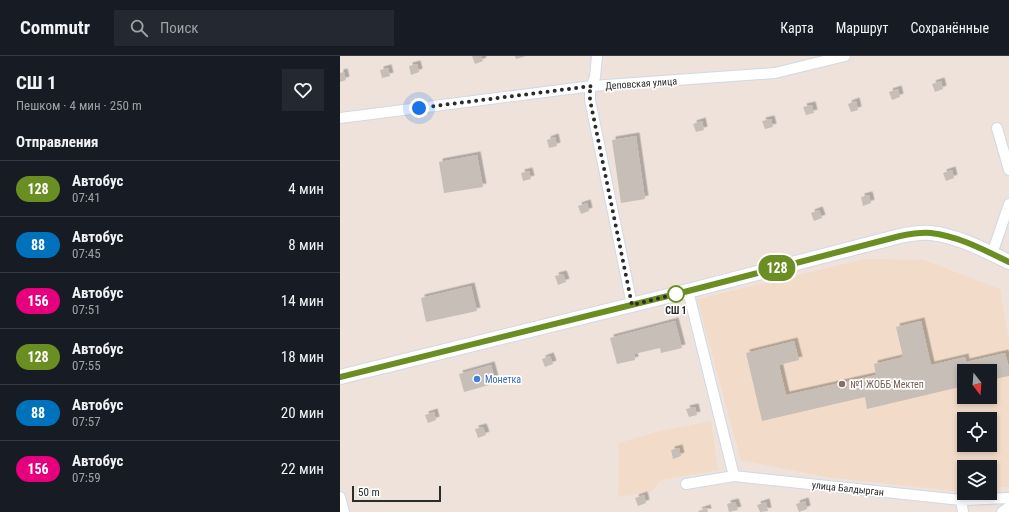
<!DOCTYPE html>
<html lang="ru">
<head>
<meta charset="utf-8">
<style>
  :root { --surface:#171b24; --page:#242831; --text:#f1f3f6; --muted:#9ea1a6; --line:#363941 }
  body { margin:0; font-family:"Roboto Condensed",sans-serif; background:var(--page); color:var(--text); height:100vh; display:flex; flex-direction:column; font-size:15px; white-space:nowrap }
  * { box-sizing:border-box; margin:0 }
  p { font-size:13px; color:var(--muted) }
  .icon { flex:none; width:22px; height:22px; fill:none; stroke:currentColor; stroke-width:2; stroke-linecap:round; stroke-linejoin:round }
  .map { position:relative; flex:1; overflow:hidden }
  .details { display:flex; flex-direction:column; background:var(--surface); width:340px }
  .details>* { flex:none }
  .badge { padding:0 8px; border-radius:13px; font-size:14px; line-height:26px }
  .needle { width:26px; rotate:163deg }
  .tools { position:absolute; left:617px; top:308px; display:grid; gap:8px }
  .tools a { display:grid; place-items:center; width:40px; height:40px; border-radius:0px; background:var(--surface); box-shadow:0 2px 6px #0003; font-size:20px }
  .scale { position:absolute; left:12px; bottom:10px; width:89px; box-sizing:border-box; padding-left:4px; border:2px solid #2b2b2b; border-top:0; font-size:11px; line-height:14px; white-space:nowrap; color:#2b2b2b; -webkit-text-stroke:3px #fff; paint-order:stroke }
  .you { position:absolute; width:20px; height:20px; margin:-10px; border:3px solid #fff; border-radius:50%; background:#1a73e8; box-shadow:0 0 0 6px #1a73e833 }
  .map>.badge { position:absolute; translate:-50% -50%; box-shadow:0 0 0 2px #fff }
  h2 { padding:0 16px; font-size:15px; line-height:36px }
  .round { display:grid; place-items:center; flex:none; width:42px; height:42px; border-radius:0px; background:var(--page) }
  .summary { display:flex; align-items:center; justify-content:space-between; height:68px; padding:0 16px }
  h1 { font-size:19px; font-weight:700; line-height:30px }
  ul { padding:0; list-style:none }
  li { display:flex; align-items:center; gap:12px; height:56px; padding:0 16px; border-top:1px solid var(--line) }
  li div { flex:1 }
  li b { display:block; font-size:15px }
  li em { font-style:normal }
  li .badge { min-width:44px; font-weight:700; text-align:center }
  header { display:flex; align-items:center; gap:24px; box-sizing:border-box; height:56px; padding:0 20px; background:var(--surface); border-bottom:1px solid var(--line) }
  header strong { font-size:19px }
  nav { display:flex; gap:22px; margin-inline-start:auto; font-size:14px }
  .search { width:280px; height:36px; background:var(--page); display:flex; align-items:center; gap:10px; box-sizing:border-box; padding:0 14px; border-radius:0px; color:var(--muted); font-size:15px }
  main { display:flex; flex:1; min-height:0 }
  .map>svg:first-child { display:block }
</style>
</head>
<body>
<header>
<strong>Commutr</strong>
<div class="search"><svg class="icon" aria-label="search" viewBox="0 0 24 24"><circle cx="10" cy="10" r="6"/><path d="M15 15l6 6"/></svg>Поиск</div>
<nav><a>Карта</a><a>Маршрут</a><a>Сохранённые</a></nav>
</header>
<main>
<section class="details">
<div class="summary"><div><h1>СШ 1</h1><p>Пешком · 4 мин · 250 m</p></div><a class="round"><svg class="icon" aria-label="heart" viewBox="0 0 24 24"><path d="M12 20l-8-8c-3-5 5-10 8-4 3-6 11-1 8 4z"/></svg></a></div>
<h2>Отправления</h2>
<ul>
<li><span class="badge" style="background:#6b8e23;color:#fff">128</span><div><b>Автобус</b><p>07:41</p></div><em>4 мин</em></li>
<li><span class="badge" style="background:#0072bc;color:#fff">88</span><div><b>Автобус</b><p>07:45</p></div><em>8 мин</em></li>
<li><span class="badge" style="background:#e6007e;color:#fff">156</span><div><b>Автобус</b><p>07:51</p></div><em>14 мин</em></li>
<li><span class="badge" style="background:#6b8e23;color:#fff">128</span><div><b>Автобус</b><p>07:55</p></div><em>18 мин</em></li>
<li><span class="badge" style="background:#0072bc;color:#fff">88</span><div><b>Автобус</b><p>07:57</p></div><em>20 мин</em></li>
<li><span class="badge" style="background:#e6007e;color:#fff">156</span><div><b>Автобус</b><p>07:59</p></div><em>22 мин</em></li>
</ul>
</section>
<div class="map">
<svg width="669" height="456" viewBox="0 0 669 456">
  <defs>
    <filter id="shadow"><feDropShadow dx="3.5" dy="-3.5" stdDeviation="0" flood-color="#0004"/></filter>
  </defs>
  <rect width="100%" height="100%" fill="#eee2db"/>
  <path fill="#f2dcc9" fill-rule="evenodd" d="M 526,203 L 584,204 L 660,233 L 669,284 L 669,431 L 650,432 L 650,411 L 624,411 L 624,434 L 615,435 L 485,421 L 401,404 L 357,243 ZM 624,315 L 650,315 L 650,341 L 624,341 ZM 624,363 L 650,363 L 650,389 L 624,389 Z
    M 371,365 L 378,414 L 321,424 L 311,436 L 278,441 L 279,395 L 278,387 L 316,376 Z"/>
  <path fill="#c6beb7" filter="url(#shadow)" d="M 132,0 L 141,0 L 143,5 L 135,8 Z
    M 175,0 L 186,0 L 176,3 Z
    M 77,8 L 79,16 L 71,19 L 69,10 Z
    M 48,12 L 50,20 L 42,22 L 40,14 Z
    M 4,16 L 6,24 L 0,26 L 0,17 Z
    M 601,25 L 603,33 L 595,36 L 592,28 Z
    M 558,33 L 560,41 L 552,44 L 549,36 Z
    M 516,45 L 518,54 L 511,56 L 508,48 Z
    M 472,49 L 474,57 L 466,59 L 463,51 Z
    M 431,63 L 433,71 L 425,73 L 422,65 Z
    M 362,65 L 364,74 L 356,76 L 353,68 Z
    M 296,80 L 305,143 L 281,147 L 272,84 Z
    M 215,81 L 217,90 L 209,92 L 207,84 Z
    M 137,99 L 143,131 L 104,137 L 99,106 Z
    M 612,114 L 614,122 L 606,125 L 603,117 Z
    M 189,115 L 191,123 L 183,125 L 181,117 Z
    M 529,139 L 531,147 L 523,150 L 521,141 Z
    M 247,147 L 249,155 L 241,158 L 238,150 Z
    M 479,154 L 482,162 L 474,165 L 471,157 Z
    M 223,218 L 226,226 L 218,229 L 215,220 Z
    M 131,230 L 137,255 L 86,266 L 81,242 Z
    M 335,265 L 342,292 L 321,297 L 320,292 L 294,298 L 295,304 L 277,308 L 270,282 Z
    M 581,265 L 591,309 L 625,301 L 626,306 L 665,297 L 669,312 L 669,320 L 650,324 L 650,315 L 624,315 L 624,330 L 527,353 L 525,341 L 422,365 L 406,297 L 454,285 L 459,304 L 439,309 L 446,339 L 536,319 L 534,308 L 563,301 L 556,271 Z
    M 210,300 L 213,308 L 205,311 L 202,303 Z
    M 151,309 L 156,327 L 124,336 L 119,318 Z
    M 355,351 L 357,359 L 349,361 L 346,353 Z
    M 94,356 L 96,364 L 88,367 L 85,359 Z
    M 143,371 L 146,379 L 138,382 L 135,373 Z
    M 339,392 L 341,400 L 333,403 L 331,394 Z
    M 304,439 L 306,447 L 298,450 L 295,442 Z
    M 465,445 L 467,453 L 459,456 L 456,448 Z
    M 395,446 L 398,454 L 389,456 L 387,448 Z
    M 426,446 L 428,455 L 420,456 L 417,449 Z
    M 367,452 L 368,456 L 359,456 L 358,455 Z"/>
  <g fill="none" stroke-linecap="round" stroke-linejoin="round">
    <g stroke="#d0d9e5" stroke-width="12">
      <path id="street" d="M 257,0 L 255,21 L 250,35 L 250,44 L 292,249
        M 0,62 L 252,30 L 435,17 L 505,0
        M 657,72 L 669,114
        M 652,198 L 669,148
        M 348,235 L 394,420
        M 346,428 L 394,420 L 621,444
        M 0,441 L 4,456
        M 623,456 L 621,444 L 669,442
        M 662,456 L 669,451"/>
    </g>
    <g stroke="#d0d9e5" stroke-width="16">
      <path id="secondary" d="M 0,321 L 348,235 L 560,180 C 570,178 580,176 591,177 C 618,180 644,194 669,206"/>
    </g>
    <use href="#street" stroke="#fff" stroke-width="10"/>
    <use href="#secondary" stroke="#fff" stroke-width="14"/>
  </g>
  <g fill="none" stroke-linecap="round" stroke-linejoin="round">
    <g stroke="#fff" stroke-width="9">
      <path id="line" d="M 0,321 L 348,235 L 560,180 C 570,178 580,176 591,177 C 618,180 644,194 669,206"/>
    </g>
    <use href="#line" stroke="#6b8e23" stroke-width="6"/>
    <path stroke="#2b2b2b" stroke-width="4" stroke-dasharray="0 7.2" d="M 79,52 L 252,30 L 250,35 L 250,44 L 292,249 L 336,238"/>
  </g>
  <circle fill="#fff" stroke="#6b8e23" stroke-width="2" cx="336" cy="238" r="8"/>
  <circle fill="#3f7fe0" stroke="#fff" stroke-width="1.5" cx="137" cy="323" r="4"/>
  <circle fill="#8d6e63" stroke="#fff" stroke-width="1.5" cx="502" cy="328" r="4"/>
  <g text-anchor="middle" stroke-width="3.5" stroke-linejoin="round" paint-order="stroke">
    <g font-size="10" fill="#2b2b2b" stroke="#fff">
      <text transform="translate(301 27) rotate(-4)" y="4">Деповская улица</text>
      <text transform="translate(508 432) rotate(6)" y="4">улица Балдырган</text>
    </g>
    <g font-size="10" font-weight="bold" fill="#2b2b2b" stroke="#fff">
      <text x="336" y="258">СШ 1</text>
    </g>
    <g font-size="10" fill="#366cbe" stroke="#fff" text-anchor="start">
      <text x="145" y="327">Монетка</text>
    </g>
    <g font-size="10" fill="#785e54" stroke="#fff" text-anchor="start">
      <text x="510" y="332">№1 ЖОББ Мектеп</text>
    </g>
  </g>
</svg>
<div class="tools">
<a><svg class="needle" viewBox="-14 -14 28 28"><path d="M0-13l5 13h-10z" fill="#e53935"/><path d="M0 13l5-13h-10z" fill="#9ea1a6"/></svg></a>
<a><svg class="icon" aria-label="locate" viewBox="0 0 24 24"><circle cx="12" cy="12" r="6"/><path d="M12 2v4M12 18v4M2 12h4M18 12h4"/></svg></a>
<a><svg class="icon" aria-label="layers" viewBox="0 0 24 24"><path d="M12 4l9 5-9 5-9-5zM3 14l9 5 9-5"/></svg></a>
</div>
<div class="scale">50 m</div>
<div class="you" style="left:79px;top:52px"></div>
<b class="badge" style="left:437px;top:212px;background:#6b8e23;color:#fff">128</b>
</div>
</main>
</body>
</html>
